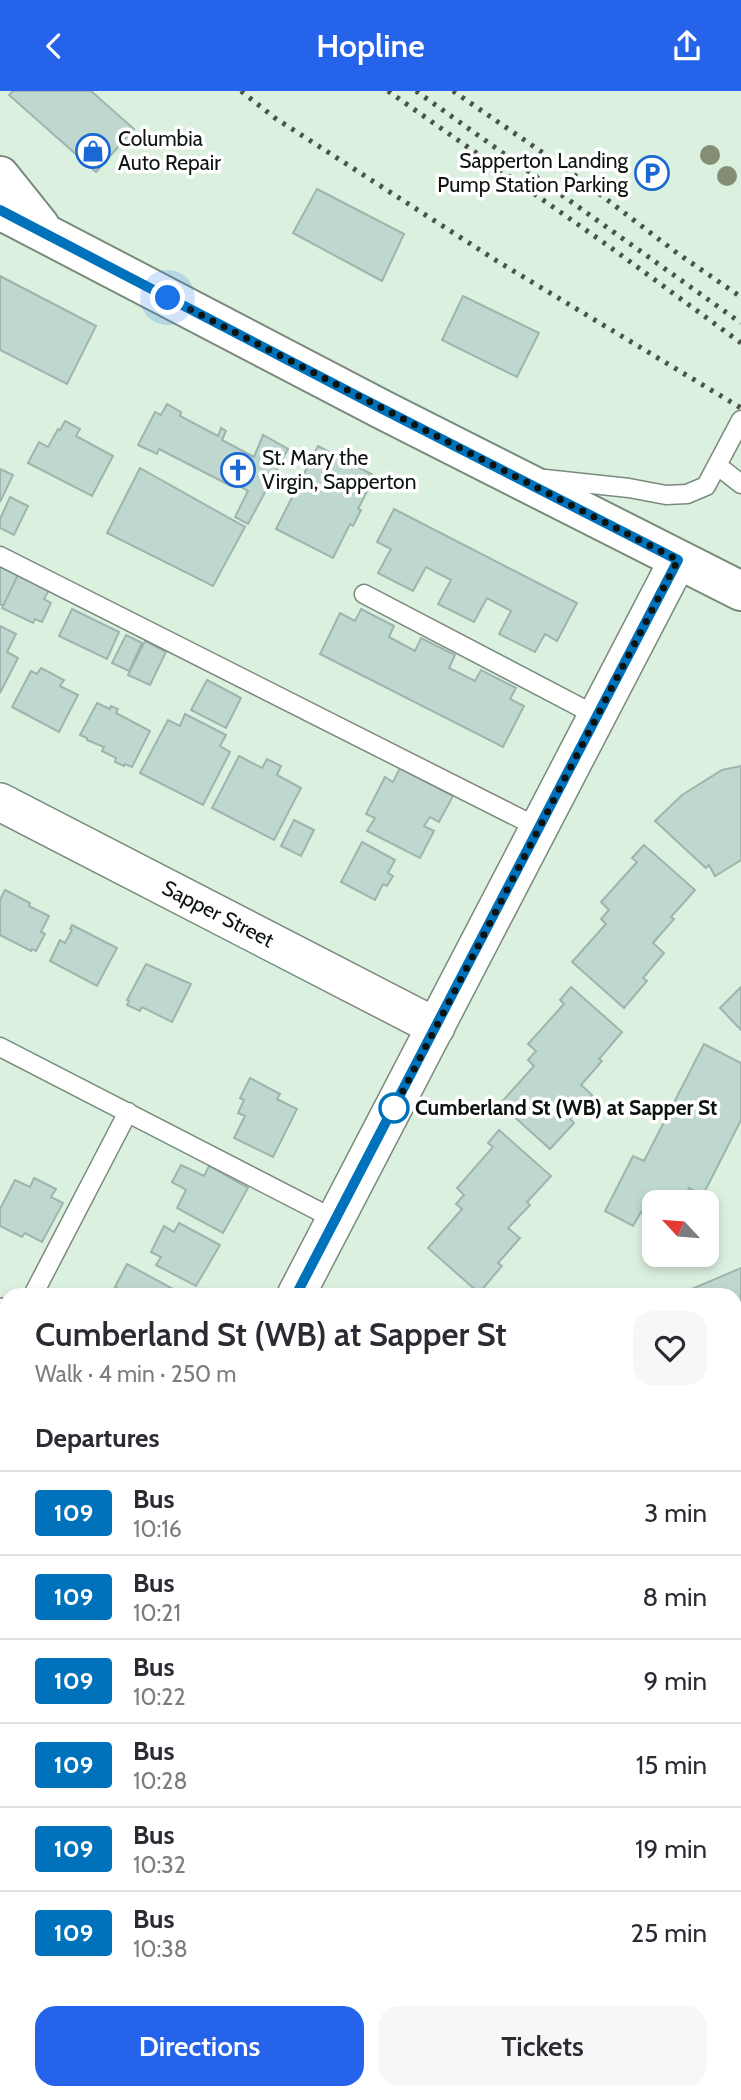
<!DOCTYPE html>
<html lang="en">
<head>
<meta charset="utf-8">
<style>
  :root { --surface:#fff; --page:#f7f7f7; --text:#2b2b33; --muted:#7c7c81; --line:#e1e1e2; --accent:#2563eb }
  body { margin:0; font-family:Cabin,sans-serif; background:var(--page); color:var(--text); height:100vh; display:flex; flex-direction:column; font-size:26px; white-space:nowrap }
  * { box-sizing:border-box; margin:0 }
  p { font-size:23px; color:var(--muted) }
  .icon { flex:none; width:38px; height:38px; fill:none; stroke:currentColor; stroke-width:2; stroke-linecap:round; stroke-linejoin:round }
  .map { position:relative; flex:1; overflow:hidden }
  .sheet { position:absolute; left:0px; top:1197px; width:742px; height:812px; display:flex; flex-direction:column; background:var(--surface); border-radius:21px 21px 0 0; box-shadow:0 4px 10px #0003 }
  .sheet>* { flex:none }
  .badge { padding:0 14px; border-radius:5px; font-size:24px; line-height:46px }
  .needle { width:46px; rotate:296deg }
  .controls { position:absolute; left:642px; top:1099px; display:grid; gap:14px }
  .controls a { display:grid; place-items:center; width:77px; height:77px; border-radius:14px; background:var(--surface); box-shadow:0 4px 10px #0003; font-size:35px }
  .you { position:absolute; width:35px; height:35px; margin:-18px; border:5px solid #fff; border-radius:50%; background:#1a73e8; box-shadow:0 0 0 10px #1a73e833 }
  .map>.badge { position:absolute; translate:-50% -50%; box-shadow:0 0 0 4px #fff }
  h2 { padding:0 35px; font-size:26px; line-height:63px }
  .round { display:grid; place-items:center; flex:none; width:74px; height:74px; border-radius:21px; background:var(--page) }
  .head { display:flex; align-items:center; justify-content:space-between; height:119px; padding:0 35px }
  h1 { font-size:33px; font-weight:600; line-height:52px }
  .action { display:flex; gap:14px; margin-top:auto; padding:14px 35px }
  .action a { flex:1; height:80px; border-radius:21px; background:var(--accent); color:#fff; font-size:28px; font-weight:600; line-height:80px; text-align:center }
  .action a+a { background:var(--page); color:var(--text) }
  ul { padding:0; list-style:none }
  li { display:flex; align-items:center; gap:21px; height:84px; padding:0 35px; border-top:2px solid var(--line) }
  li div { flex:1 }
  li b { display:block; font-size:26px }
  li em { font-style:normal }
  li .badge { min-width:77px; font-weight:700; text-align:center }
  header { display:flex; justify-content:space-between; align-items:center; height:91px; padding:0 35px; background:var(--accent); color:#fff; font-size:32px; font-weight:600 }
  .map>svg:first-child { display:block }
</style>
</head>
<body>
<header><svg class="icon" aria-label="back" viewBox="0 0 24 24"><path d="M15 5l-7 7 7 7"/></svg>Hopline<svg class="icon" aria-label="share" viewBox="0 0 24 24"><path d="M12 15V3M7 8l5-5 5 5M5 13v7h14v-7"/></svg></header>
<div class="map">
<svg width="741" height="2009" viewBox="0 0 741 2009">
  <rect width="100%" height="100%" fill="#dcf0e0"/>
  <path fill="#bfd8cf" stroke="#9db5ad" stroke-width="2" d="M 13,0 L 91,0 L 134,38 L 96,81 L 9,4 Z
    M 317,98 L 404,143 L 382,190 L 293,142 Z
    M 0,185 L 96,235 L 67,293 L 0,259 Z
    M 463,205 L 539,242 L 517,286 L 442,249 Z
    M 167,313 L 181,321 L 180,325 L 218,345 L 221,337 L 226,340 L 222,349 L 254,366 L 263,344 L 288,358 L 248,433 L 235,426 L 248,400 L 234,392 L 231,395 L 159,358 L 157,363 L 138,354 L 155,321 L 161,324 Z
    M 65,330 L 80,338 L 76,345 L 113,365 L 92,405 L 28,372 L 39,351 L 48,356 L 58,338 L 60,339 Z
    M 318,355 L 375,385 L 358,418 L 361,419 L 353,435 L 350,433 L 333,467 L 276,438 Z
    M 140,377 L 245,436 L 213,495 L 107,442 Z
    M 0,378 L 13,384 L 0,411 Z
    M 10,406 L 28,415 L 14,444 L 0,437 L 0,428 Z
    M 394,418 L 577,512 L 557,550 L 545,543 L 535,561 L 499,543 L 511,520 L 487,507 L 474,531 L 438,513 L 451,489 L 426,476 L 413,500 L 378,482 L 391,458 L 377,451 Z
    M 0,475 L 18,484 L 3,515 L 0,513 Z
    M 18,484 L 49,499 L 44,508 L 51,512 L 42,531 L 35,528 L 33,532 L 2,517 Z
    M 72,518 L 119,541 L 107,568 L 59,545 Z
    M 361,518 L 394,535 L 389,546 L 415,560 L 421,547 L 455,564 L 449,577 L 475,590 L 481,579 L 516,597 L 510,608 L 524,615 L 503,656 L 320,563 L 340,522 L 355,530 Z
    M 0,535 L 16,543 L 7,561 L 18,567 L 0,602 Z
    M 126,544 L 142,552 L 129,580 L 112,572 Z
    M 145,550 L 166,561 L 150,594 L 128,584 Z
    M 41,577 L 64,589 L 60,595 L 78,604 L 59,641 L 12,616 L 31,580 L 37,583 Z
    M 207,589 L 241,607 L 226,637 L 191,619 Z
    M 97,612 L 110,618 L 111,615 L 118,618 L 116,622 L 150,640 L 132,676 L 125,673 L 124,675 L 115,671 L 116,667 L 102,660 L 104,656 L 87,649 L 87,647 L 80,644 Z
    M 185,623 L 226,644 L 220,655 L 230,661 L 203,714 L 140,682 L 168,629 L 180,635 Z
    M 239,665 L 262,677 L 267,668 L 281,675 L 277,684 L 301,697 L 274,749 L 212,717 Z
    M 741,675 L 741,769 L 715,785 L 709,774 L 706,777 L 655,730 L 682,704 L 722,679 Z
    M 400,677 L 453,705 L 439,731 L 430,726 L 424,735 L 434,740 L 420,767 L 367,740 L 375,727 L 366,723 L 385,686 L 393,691 Z
    M 294,729 L 314,739 L 301,765 L 281,755 Z
    M 362,751 L 395,769 L 388,782 L 393,785 L 387,795 L 383,793 L 375,809 L 341,791 Z
    M 644,754 L 695,799 L 671,826 L 674,828 L 653,852 L 664,862 L 643,887 L 647,890 L 624,917 L 572,871 L 606,833 L 601,828 L 609,819 L 601,811 L 637,771 L 632,767 Z
    M 5,799 L 30,812 L 29,815 L 49,825 L 41,841 L 45,843 L 36,860 L 32,858 L 31,860 L 0,844 L 0,809 Z
    M 72,834 L 117,857 L 97,895 L 50,870 L 60,849 L 65,852 L 72,839 L 70,838 Z
    M 146,873 L 191,893 L 172,931 L 142,916 L 140,920 L 127,914 L 129,910 L 127,909 Z
    M 571,896 L 622,941 L 599,968 L 602,970 L 581,994 L 592,1004 L 570,1028 L 574,1032 L 550,1058 L 500,1013 L 534,975 L 528,969 L 536,960 L 528,953 L 564,913 L 560,909 Z
    M 741,896 L 741,939 L 720,917 Z
    M 704,953 L 741,972 L 741,1029 L 703,1104 L 689,1097 L 682,1111 L 654,1111 L 654,1118 L 641,1121 L 633,1135 L 605,1120 L 633,1065 L 644,1070 Z
    M 250,987 L 280,1003 L 277,1008 L 297,1018 L 273,1066 L 234,1047 L 245,1025 L 238,1022 L 244,1009 L 240,1007 Z
    M 499,1039 L 551,1085 L 527,1111 L 530,1114 L 508,1137 L 520,1147 L 498,1172 L 502,1175 L 479,1202 L 428,1157 L 462,1118 L 456,1113 L 464,1104 L 457,1097 L 493,1056 L 488,1052 Z
    M 181,1074 L 204,1085 L 209,1075 L 248,1097 L 223,1142 L 177,1117 L 186,1099 L 172,1091 Z
    M 34,1087 L 56,1098 L 51,1106 L 63,1112 L 42,1151 L 25,1142 L 22,1146 L 0,1135 L 0,1118 L 15,1089 L 30,1096 Z
    M 179,1132 L 220,1154 L 196,1195 L 156,1174 L 161,1166 L 151,1161 L 164,1135 L 174,1141 Z
    M 127,1173 L 184,1204 L 123,1204 L 125,1202 L 115,1196 Z
    M 741,1177 L 741,1241 L 735,1244 L 735,1204 L 678,1204 Z
    M 0,1263 L 7,1267 L 7,1297 L 0,1293 Z
    M 7,1390 L 7,1412 L 0,1409 L 0,1403 Z
    M 0,1437 L 7,1440 L 7,1487 L 0,1483 L 0,1467 L 5,1458 L 0,1456 Z
    M 735,1471 L 741,1473 L 741,1737 L 737,1726 L 735,1725 Z
    M 0,1493 L 7,1496 L 7,1547 L 0,1543 Z
    M 0,1559 L 7,1562 L 7,1582 L 5,1586 L 0,1585 Z
    M 7,1955 L 7,1991 L 0,1987 L 0,1978 L 4,1970 L 0,1967 Z
    M 28,2002 L 81,2002 L 77,2009 L 41,2009 Z
    M 194,2002 L 294,2002 L 290,2009 L 195,2009 L 191,2007 Z
    M 626,2002 L 632,2002 L 636,2009 L 582,2009 L 579,2003 Z"/>
  <g fill="none" stroke-linecap="round" stroke-linejoin="round">
    <g stroke="#798a7c" stroke-width="21">
      <path id="service" d="M 718,375 L 741,393
        M 545,388 L 629,397 L 666,404 L 687,403 L 706,395 L 741,329
        M 0,465 L 539,737
        M 364,503 L 597,625
        M 0,956 L 336,1129
        M 33,1204 L 128,1021
        M 470,2002 L 476,2009
        M 137,2009 L 141,2002"/>
    </g>
    <g stroke="#798a7c" stroke-width="40">
      <path id="minor" d="M 0,711 L 436,936
        M 296,1204 L 678,469
        M 0,1226 L 7,1230
        M 735,1343 L 741,1340
        M 0,1783 L 7,1769
        M 708,2002 L 711,2009"/>
    </g>
    <g stroke="#798a7c" stroke-width="42">
      <path id="tertiary" d="M 735,1850 L 741,1850
        M 395,2009 L 399,2002"/>
    </g>
    <g stroke="#798a7c" stroke-width="42">
      <path id="primary" d="M 0,85 L 40,135
        M 0,119 L 385,320 L 741,500"/>
    </g>
    <use href="#service" stroke="#fff" stroke-width="18"/>
    <use href="#minor" stroke="#fff" stroke-width="37"/>
    <use href="#tertiary" stroke="#fff" stroke-width="38"/>
    <use href="#primary" stroke="#fff" stroke-width="38"/>
    <path stroke="#49534b" stroke-width="5" stroke-dasharray="3.5 7" stroke-linecap="butt" d="M 241,0 L 275,27 L 497,170 L 741,317
      M 388,0 L 610,156 L 741,252
      M 416,0 L 741,232
      M 453,0 L 568,79 L 677,162 L 741,206"/>
  </g>
  <g fill="#848e73">
    <circle cx="710" cy="64" r="10"/>
    <circle cx="727" cy="85" r="10"/>
  </g>
  <g fill="none" stroke-linecap="round" stroke-linejoin="round">
    <g stroke="#fff" stroke-width="16">
      <path id="line" d="M 0,119 L 361,307 L 678,469 L 296,1204"/>
    </g>
    <use href="#line" stroke="#0072bc" stroke-width="10"/>
    <path stroke="#0d130e" stroke-width="7" stroke-dasharray="0 12.6" d="M 168,207 L 678,469 L 394,1017"/>
  </g>
  <defs>
    <g id="shop-ring" transform="scale(1.75)"><circle r="9.5" fill="#fff" stroke="#1968d3" stroke-width="1.5"/><path d="M-5-2.5h2.3a2.7 3.5 0 0 1 5.4 0H5L5.5 6h-11ZM-1.5-2.5h3a1.5 2.3 0 0 0-3 0Z" fill="#1968d3"/></g>
    <g id="parking-ring" transform="scale(1.75)"><circle r="9.5" fill="#fff" stroke="#1968d3" stroke-width="1.5"/><path d="M-3.5-5.5H1a3.5 3.5 0 0 1 0 7H-1V5.5H-3.5ZM-1-3.4V-.6H.8a1.4 1.4 0 0 0 0-2.8Z" fill="#1968d3"/></g>
    <g id="church-ring" transform="scale(1.75)"><circle r="9.5" fill="#fff" stroke="#1968d3" stroke-width="1.5"/><path d="M-1.2-6h2.4v3.5h3.3v2.4h-3.3V6h-2.4V-.1h-3.3v-2.4h3.3Z" fill="#1968d3"/></g>
  </defs>
  <g fill-rule="evenodd">
    <use href="#shop-ring" x="93" y="60"/>
    <use href="#parking-ring" x="652" y="82"/>
    <use href="#church-ring" x="238" y="379"/>
  </g>
  <circle fill="#fff" stroke="#0072bc" stroke-width="3.5" cx="394" cy="1017" r="14"/>
  <g text-anchor="middle" stroke-width="7" stroke-linejoin="round" paint-order="stroke">
    <g font-size="21" fill="#0d130e" stroke="#fff" text-anchor="start">
      <text x="118" y="55">Columbia<tspan x="118" dy="24">Auto Repair</tspan></text>
      <text x="628" y="77" text-anchor="end">Sapperton Landing<tspan x="628" dy="24">Pump Station Parking</tspan></text>
      <text x="262" y="374">St. Mary the<tspan x="262" dy="24">Virgin, Sapperton</tspan></text>
    </g>
    <g font-size="21" fill="#0d130e" stroke="#fff">
      <text transform="translate(218 823) rotate(27)" y="7">Sapper Street</text>
    </g>
    <g font-size="21" font-weight="bold" fill="#0d130e" stroke="#fff" text-anchor="start">
      <text x="415" y="1024">Cumberland St (WB) at Sapper St</text>
    </g>
  </g>
</svg>
<div class="controls">
<a><svg class="needle" viewBox="-14 -14 28 28"><path d="M0-13l5 13h-10z" fill="#e53935"/><path d="M0 13l5-13h-10z" fill="#7c7c81"/></svg></a>
</div>
<div class="you" style="left:168px;top:207px"></div>
<section class="sheet">
<div class="head"><div><h1>Cumberland St (WB) at Sapper St</h1><p>Walk · 4 min · 250 m</p></div><a class="round"><svg class="icon" aria-label="heart" viewBox="0 0 24 24"><path d="M12 20l-8-8c-3-5 5-10 8-4 3-6 11-1 8 4z"/></svg></a></div>
<h2>Departures</h2>
<ul>
<li><span class="badge" style="background:#0072bc;color:#fff">109</span><div><b>Bus</b><p>10:16</p></div><em>3 min</em></li>
<li><span class="badge" style="background:#0072bc;color:#fff">109</span><div><b>Bus</b><p>10:21</p></div><em>8 min</em></li>
<li><span class="badge" style="background:#0072bc;color:#fff">109</span><div><b>Bus</b><p>10:22</p></div><em>9 min</em></li>
<li><span class="badge" style="background:#0072bc;color:#fff">109</span><div><b>Bus</b><p>10:28</p></div><em>15 min</em></li>
<li><span class="badge" style="background:#0072bc;color:#fff">109</span><div><b>Bus</b><p>10:32</p></div><em>19 min</em></li>
<li><span class="badge" style="background:#0072bc;color:#fff">109</span><div><b>Bus</b><p>10:38</p></div><em>25 min</em></li>
</ul>
<div class="action"><a>Directions</a><a>Tickets</a></div>
</section>
</div>
</body>
</html>
